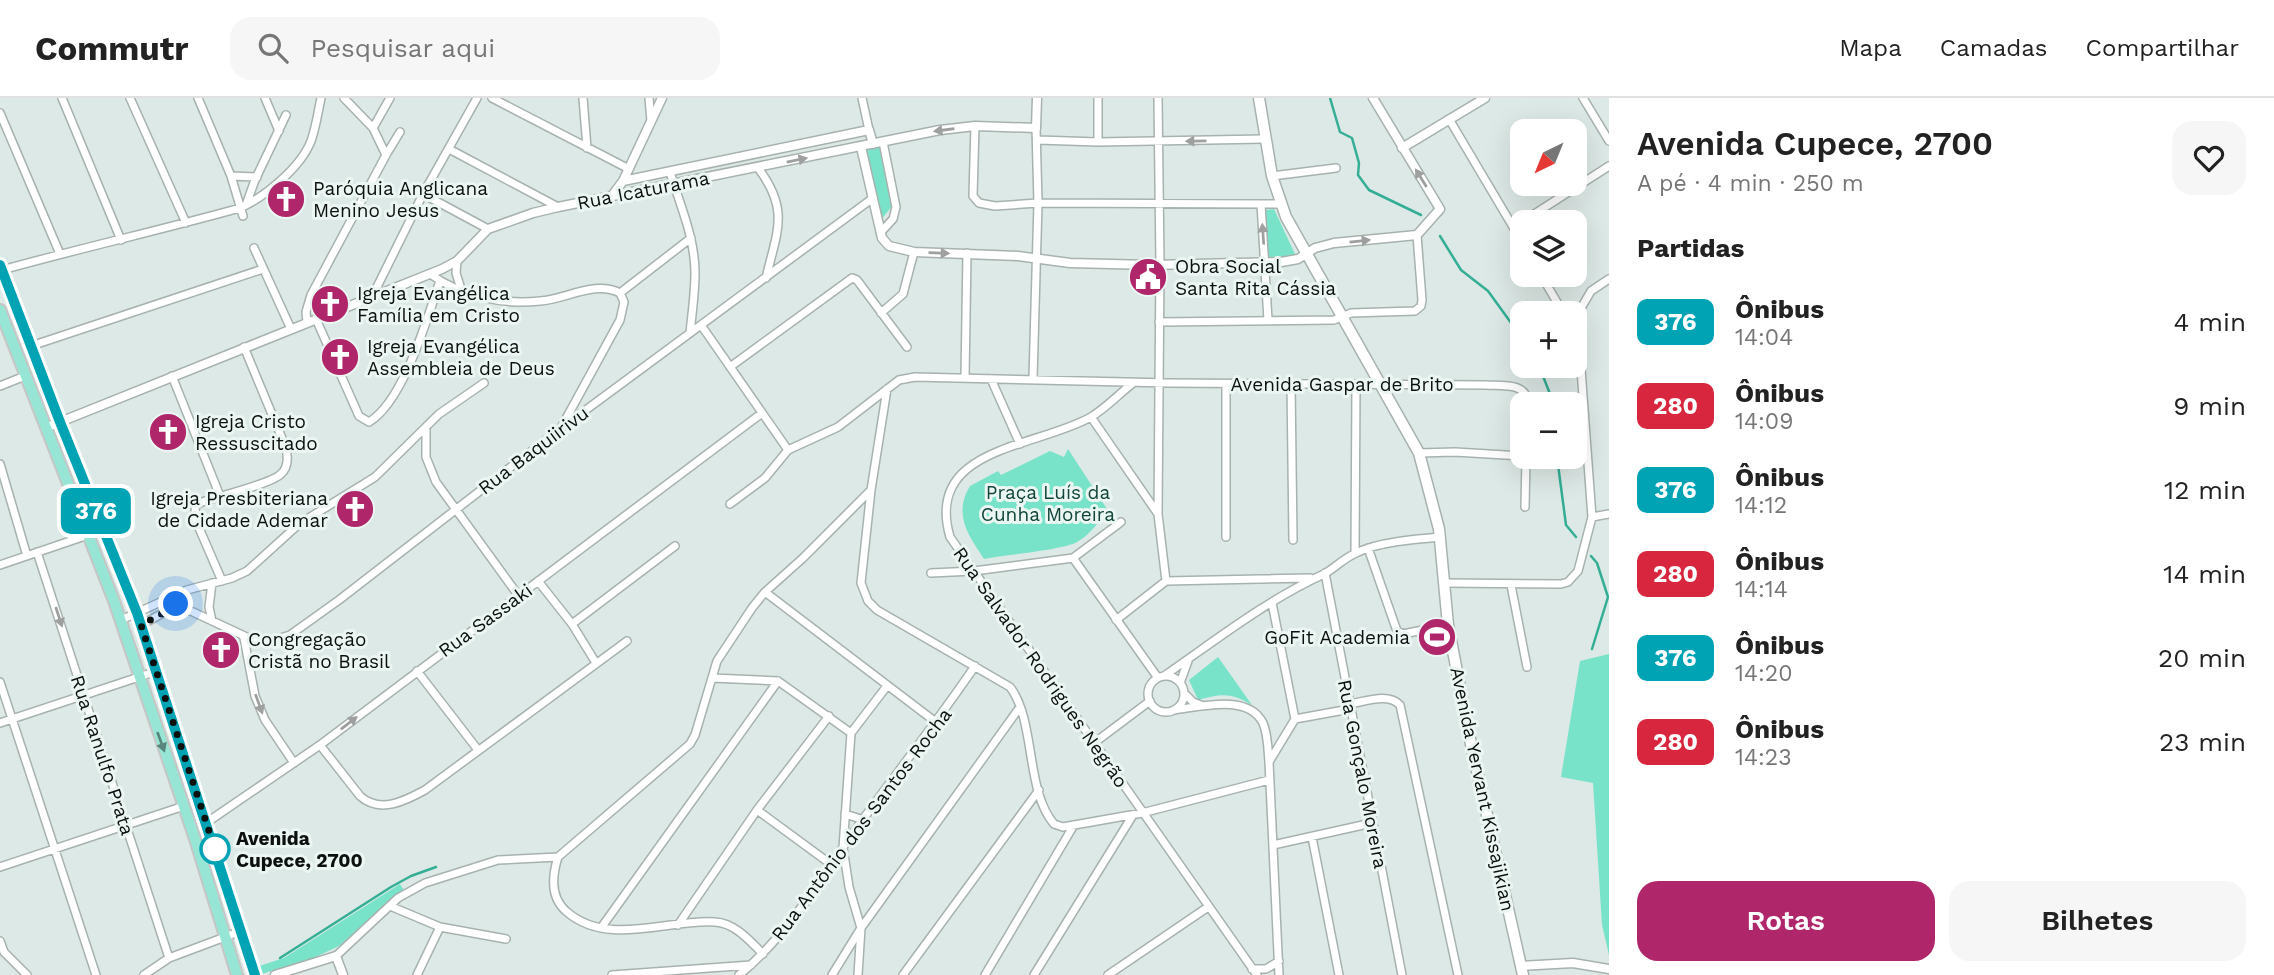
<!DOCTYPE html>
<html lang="pt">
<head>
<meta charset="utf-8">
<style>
  :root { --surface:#fff; --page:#f6f6f6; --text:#222; --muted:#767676; --line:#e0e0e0; --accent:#af276a }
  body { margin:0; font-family:"Work Sans",sans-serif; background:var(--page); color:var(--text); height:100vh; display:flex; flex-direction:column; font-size:26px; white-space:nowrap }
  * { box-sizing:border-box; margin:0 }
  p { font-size:23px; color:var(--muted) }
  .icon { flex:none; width:38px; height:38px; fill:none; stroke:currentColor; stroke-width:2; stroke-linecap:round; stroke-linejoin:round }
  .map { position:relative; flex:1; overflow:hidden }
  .details { display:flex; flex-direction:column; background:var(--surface); width:665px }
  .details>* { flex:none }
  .badge { padding:0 14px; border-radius:10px; font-size:24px; line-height:46px }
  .needle { width:46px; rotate:223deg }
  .tools { position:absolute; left:1510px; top:21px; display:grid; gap:14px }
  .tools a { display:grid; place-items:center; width:77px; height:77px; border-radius:14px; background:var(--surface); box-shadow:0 7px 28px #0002; font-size:35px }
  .you { position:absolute; width:35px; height:35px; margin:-18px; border:5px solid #fff; border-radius:50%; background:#1a73e8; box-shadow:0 0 0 10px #1a73e833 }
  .map>.badge { position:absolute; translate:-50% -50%; box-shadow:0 0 0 4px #fff }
  h2 { padding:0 28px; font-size:26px; line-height:63px }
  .round { display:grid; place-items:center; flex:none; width:74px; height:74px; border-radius:21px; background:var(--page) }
  .head { display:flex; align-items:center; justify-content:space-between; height:119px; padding:0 28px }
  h1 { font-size:33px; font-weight:600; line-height:52px }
  .action { display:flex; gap:14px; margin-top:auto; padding:14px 28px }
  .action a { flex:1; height:80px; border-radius:21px; background:var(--accent); color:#fff; font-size:28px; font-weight:600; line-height:80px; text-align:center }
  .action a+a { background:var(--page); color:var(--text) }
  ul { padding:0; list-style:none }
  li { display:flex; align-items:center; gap:21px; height:84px; padding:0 28px }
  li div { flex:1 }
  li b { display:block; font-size:26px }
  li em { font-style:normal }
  li .badge { min-width:77px; font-weight:700; text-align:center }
  header { display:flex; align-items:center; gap:42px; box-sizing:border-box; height:98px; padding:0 35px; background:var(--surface); border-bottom:2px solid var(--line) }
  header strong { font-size:33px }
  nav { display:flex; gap:38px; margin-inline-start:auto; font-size:24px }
  .search { width:490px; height:63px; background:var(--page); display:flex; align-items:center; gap:18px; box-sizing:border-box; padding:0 24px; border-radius:21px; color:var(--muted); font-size:26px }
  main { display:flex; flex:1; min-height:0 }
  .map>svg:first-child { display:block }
</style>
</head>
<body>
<header>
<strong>Commutr</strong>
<div class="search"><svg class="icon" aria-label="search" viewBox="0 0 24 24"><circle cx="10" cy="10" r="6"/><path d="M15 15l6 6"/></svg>Pesquisar aqui</div>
<nav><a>Mapa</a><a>Camadas</a><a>Compartilhar</a></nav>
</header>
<main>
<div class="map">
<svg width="1609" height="877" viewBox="0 0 1609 877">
  <rect width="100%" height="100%" fill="#dde9e6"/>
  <path fill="#78e3c9" d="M 882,47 L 893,107 L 881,122 L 864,51 Z
    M 1274,111 L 1295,156 L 1294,157 L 1268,161 L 1265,112 Z
    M 1068,351 L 1109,414 C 1097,423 1092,436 1077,444 C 1063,452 1004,457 984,461 C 968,437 953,416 970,388 L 998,373 L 1001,377 L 1050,353 L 1064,359 Z
    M 1609,556 L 1609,857 L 1602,827 L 1593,685 L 1561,679 L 1580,563 Z
    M 1218,559 L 1252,607 C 1230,594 1222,596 1198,602 L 1189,582 Z
    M 400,786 L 404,792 L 339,848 L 309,862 L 258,877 L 256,869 L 284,860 Z"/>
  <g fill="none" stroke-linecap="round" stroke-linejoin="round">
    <path stroke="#34ae95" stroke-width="2.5" d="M 1330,0 L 1340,34 L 1352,40 L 1359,65 L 1358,77 L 1369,92 L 1421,117
      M 1440,138 L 1461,172 L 1488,193 L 1522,240
      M 1539,268 L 1554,306
      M 1557,359 L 1566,427 L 1576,439
      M 1591,458 L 1597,465 L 1608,499 L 1592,551
      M 280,860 L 391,789 L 411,778 L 436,769"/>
    <g stroke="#a7b2af" stroke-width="10">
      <path id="minor" d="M 62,0 L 121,142
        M 130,0 L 186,125
        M 198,0 L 231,78 L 243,118
        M 265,0 L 279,33
        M 492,0 L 629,71
        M 583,0 L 587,50
        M 649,0 L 651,23
        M 862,0 L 869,32
        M 1158,0 L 1160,167 L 1158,416 L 1166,483
        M 1583,0 L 1609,43
        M 0,15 L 60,156
        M 1449,21 L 1522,144
        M 975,28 L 973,98 L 979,105 L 995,108 L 1038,105 L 1280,106
        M 373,30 L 390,0
        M 1038,42 L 1098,44 L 1264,41
        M 1098,44 L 1098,0
        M 449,51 L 558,109
        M 386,57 L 400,34
        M 758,70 C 790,112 777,133 766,180
        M 670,74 C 680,107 695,140 695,175 C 695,195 692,215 690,235
        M 231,78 L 257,79
        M 1272,78 L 1336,70
        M 423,96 L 488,131
        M 1261,106 L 1268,222
        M 246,107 L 255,82 L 286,17
        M 1514,129 L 1609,68
        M 881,134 L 893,121 L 896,109 L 883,44
        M 254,150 L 291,231
        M 457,163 L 456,175 L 461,191
        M 2,172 C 81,150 161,132 240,110 C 265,99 301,69 311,43 C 316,29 318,14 321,0
        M 430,176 C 461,198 502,207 540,203 C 567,201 595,182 620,195 L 624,204 L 620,222 L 562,328
        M 1541,177 L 1558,206 L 1574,215
        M 620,195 L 691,140
        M 373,197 L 423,96 L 477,0
        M 881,215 L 903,196 L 914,154
        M 316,221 L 359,318 L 369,324 C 404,303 427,220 440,183
        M 307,224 L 306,214 L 311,197 L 386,57 L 373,30 L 344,0
        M 1159,224 L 1334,222 L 1351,215 L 1415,213 L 1421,208 L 1422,202 L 1417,137
        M 701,227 L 788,352 L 838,329 L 899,282 L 915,279 L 1169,285 L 1486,287 C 1503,288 1527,284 1528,306
        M 31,248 L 263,171
        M 730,269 L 852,180 L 857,182 L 907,249
        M 172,278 L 220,398
        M 965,280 L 967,155
        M 1033,280 L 1038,105 L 1036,30
        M 991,281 L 1020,346
        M 1133,285 C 1119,296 1106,310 1091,319 C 1036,350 924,349 950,439 L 1257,877
        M 1291,286 L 1293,442
        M 0,288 L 25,278
        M 887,291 L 871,392 L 861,485 L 868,503 L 877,512 L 1010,589 C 1036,623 1025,692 1054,726 L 1063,729 L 1142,715 L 1269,682
        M 1091,319 L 1158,416
        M 426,331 L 426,359 L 436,384 L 518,497
        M 1419,355 L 1455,354 L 1522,358
        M 0,366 L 27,458
        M 730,406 L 765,380 L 788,352
        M 1525,409 L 1526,359
        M 1592,419 L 1609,416
        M 1226,439 L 1226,286
        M 1368,450 L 1397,533 L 1403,536 L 1448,527
        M 37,454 L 169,860
        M 1355,455 L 1356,286
        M 1073,460 L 1158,580
        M 0,467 L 88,437
        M 931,475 L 974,473 L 1073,460 L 1121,424
        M 1325,475 L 1402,877
        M 222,483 L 196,423 L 195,408 L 202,404 C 219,398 271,386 281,376 C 289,369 288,359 286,350 L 244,249
        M 538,483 L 572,526 L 596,565
        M 1445,485 L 1561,486 L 1568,484 L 1578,473 L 1592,419 L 1577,217 L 1591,193 L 1609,181
        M 1511,487 L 1527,569
        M 765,494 L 937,625
        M 1272,505 L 1295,621
        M 121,522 L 187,492 L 232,480 L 247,473 L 299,426 L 375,379 L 439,316 L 484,285
        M 1116,522 L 1166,483 L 1310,480
        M 212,523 L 209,509 L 212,485
        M 572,526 L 675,448
        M 141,527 L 165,514 L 180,510 L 193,514 L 253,542 L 271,543 L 290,537 L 339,502 L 560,331 L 873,100
        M 244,540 L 255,598 L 265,622 L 294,665
        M 417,573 L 478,652
        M 1164,578 C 1216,542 1267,502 1324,476 C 1335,470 1344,460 1356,455 C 1378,444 1416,441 1441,439
        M1148 596a18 18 0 1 1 36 0a18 18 0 1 1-36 0Z
        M 712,580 L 778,583 L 851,635 L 843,750 L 849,789 L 861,830 L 858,877
        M 0,584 L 96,877
        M 1180,585 L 1188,563
        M 1184,595 L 1193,604 L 1203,608
        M 1349,606 C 1364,604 1388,594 1400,607 L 1458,877
        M 1174,612 C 1200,609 1248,595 1263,625 C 1268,637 1268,652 1269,664 L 1279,877
        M 0,625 L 157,573
        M 851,635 L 887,588
        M 1094,645 L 1150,603
        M 320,647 L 360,698 C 380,716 405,703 425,692 L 627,543
        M 1269,664 L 1295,621 L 1350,611
        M 757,712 L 832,767
        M 845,716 L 864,722
        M 206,725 L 320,647 L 762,315
        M 1312,739 L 1339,877
        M 1273,747 L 1372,725
        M 0,769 L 184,708
        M 390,808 L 440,829 L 506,841
        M 678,827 L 757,712 L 829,618
        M 601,830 L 778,583
        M 0,843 L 4,854 L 27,877
        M 763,856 C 750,843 735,825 715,824 C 667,821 608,849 567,814 C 550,800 552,778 558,759 L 690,646 L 695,637 L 717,563 L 752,510 L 765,494 L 803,460 L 871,392
        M 336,858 L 398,800 L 425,785 L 498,762 L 558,759
        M 1252,871 L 1266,871 L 1279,863
        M 144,877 L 169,860 L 241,833
        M 417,877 L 440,829
        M 612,877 L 751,867
        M 739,877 C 782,842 812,795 843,749 C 886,688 933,630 975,568
        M 832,877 L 861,830 L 1020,609
        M 903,877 L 1039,692
        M 985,877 L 1074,727
        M 1034,877 L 1133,717
        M 1108,877 L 1208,809"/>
    </g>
    <g stroke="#a7b2af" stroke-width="11">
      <path id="tertiary" d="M 861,49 L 882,140 L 889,148 L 914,154 L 1018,158 L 1070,165 L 1151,167 L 1281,164 L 1298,161 L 1315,150 L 1334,145 L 1417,137 L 1440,111 L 1373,0
        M 1402,50 L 1485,0
        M 623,83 L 869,32 L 873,46
        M 611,99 L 623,83 L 662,0
        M 45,330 L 442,171 L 457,163 L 488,131 L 533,115 L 558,109 L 940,32 L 975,28 L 1036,30 L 1037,0
        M 1521,868 L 1573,865 L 1609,871
        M 275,877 L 336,858 L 343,877"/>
    </g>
    <g stroke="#a7b2af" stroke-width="13">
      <path id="secondary" d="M 1259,0 L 1272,78 L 1286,119 L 1419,355 L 1439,431 L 1448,527 L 1471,646 L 1523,877"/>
    </g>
    <g stroke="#c5c6c5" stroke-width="14">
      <path id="primary" d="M 0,167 L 60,324 L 137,515 L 255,877
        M 0,212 L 114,503 L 195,741 L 237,877"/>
    </g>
    <use href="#minor" stroke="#fff" stroke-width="7"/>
    <use href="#tertiary" stroke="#fff" stroke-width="8"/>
    <use href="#secondary" stroke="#fff" stroke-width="10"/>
    <use href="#primary" stroke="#97e6d5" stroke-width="10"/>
  </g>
  <defs><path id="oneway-solid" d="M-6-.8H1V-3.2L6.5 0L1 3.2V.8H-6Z" transform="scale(1.75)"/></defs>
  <g fill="#9e9f9f">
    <use href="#oneway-solid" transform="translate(944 32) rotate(172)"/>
    <use href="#oneway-solid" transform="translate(1196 43) rotate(179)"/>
    <use href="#oneway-solid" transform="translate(797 62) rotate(-11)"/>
    <use href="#oneway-solid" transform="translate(1421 80) rotate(-122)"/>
    <use href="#oneway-solid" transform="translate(1263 136) rotate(-94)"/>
    <use href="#oneway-solid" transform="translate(1360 143) rotate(-6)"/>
    <use href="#oneway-solid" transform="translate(939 155) rotate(2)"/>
    <use href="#oneway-solid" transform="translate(59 519) rotate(72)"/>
    <use href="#oneway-solid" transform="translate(259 606) rotate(70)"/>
    <use href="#oneway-solid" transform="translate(349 625) rotate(-38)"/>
  </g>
  <use fill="#58867c" href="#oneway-solid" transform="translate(161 644) rotate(70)"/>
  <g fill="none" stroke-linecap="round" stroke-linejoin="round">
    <g stroke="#fff" stroke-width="16">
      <path id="line" d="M 0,167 L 60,324 L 137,515 L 255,877"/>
    </g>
    <use href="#line" stroke="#00a3b4" stroke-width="10"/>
    <path stroke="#0c100f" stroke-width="7" stroke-dasharray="0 12.6" d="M 176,506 L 180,510 L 165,514 L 141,527 L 215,751"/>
  </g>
  <defs>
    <g id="church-disc" transform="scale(2.0125)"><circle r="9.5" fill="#af276a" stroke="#ebf6f3"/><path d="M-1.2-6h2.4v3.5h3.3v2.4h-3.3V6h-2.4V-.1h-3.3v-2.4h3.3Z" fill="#fff"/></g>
    <g id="civic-disc" transform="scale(2.0125)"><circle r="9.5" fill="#af276a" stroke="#ebf6f3"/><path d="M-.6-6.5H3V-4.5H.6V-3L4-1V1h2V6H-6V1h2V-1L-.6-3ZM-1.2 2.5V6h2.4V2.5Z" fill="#fff"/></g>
    <g id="stadium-disc" transform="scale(2.0125)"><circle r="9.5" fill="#af276a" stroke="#ebf6f3"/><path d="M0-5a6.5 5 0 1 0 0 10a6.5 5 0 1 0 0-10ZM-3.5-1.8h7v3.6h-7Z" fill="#fff"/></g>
  </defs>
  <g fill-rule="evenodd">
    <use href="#church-disc" x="286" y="101"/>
    <use href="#civic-disc" x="1148" y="179"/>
    <use href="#church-disc" x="330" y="206"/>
    <use href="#church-disc" x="340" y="259"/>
    <use href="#church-disc" x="168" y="334"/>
    <use href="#church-disc" x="355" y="411"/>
    <use href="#stadium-disc" x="1437" y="539"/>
    <use href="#church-disc" x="221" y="552"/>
  </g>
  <circle fill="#fff" stroke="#00a3b4" stroke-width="3.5" cx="215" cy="751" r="14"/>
  <g text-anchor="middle" stroke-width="6" stroke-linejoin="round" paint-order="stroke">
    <g font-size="19" fill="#0c100f" stroke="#ebf6f3" text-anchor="start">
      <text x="313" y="97">Paróquia Anglicana<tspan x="313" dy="22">Menino Jesus</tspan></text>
      <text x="1175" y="175">Obra Social<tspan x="1175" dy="22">Santa Rita Cássia</tspan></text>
      <text x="357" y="202">Igreja Evangélica<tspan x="357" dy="22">Família em Cristo</tspan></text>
      <text x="367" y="255">Igreja Evangélica<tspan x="367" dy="22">Assembleia de Deus</tspan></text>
      <text x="195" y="330">Igreja Cristo<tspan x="195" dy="22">Ressuscitado</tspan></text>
      <text x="328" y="407" text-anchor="end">Igreja Presbiteriana<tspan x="328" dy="22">de Cidade Ademar</tspan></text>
      <text x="1410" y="546" text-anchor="end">GoFit Academia</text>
      <text x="248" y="548">Congregação<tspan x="248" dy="22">Cristã no Brasil</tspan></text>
    </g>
    <g font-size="19" fill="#0c100f" stroke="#ebf6f3">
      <text transform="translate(643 92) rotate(-11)" y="7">Rua Icaturama</text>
      <text x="1342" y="293">Avenida Gaspar de Brito</text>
      <text transform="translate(533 352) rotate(-37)" y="7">Rua Baquiirivu</text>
      <text transform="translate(485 522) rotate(-36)" y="7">Rua Sassaki</text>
      <text transform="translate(1041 569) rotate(55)" y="7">Rua Salvador Rodrigues Negrão</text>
      <text transform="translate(103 657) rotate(72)" y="7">Rua Ranulfo Prata</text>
      <text transform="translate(1363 676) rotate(79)" y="7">Rua Gonçalo Moreira</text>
      <text transform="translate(1483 691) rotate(78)" y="7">Avenida Yervant Kissajikian</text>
      <text transform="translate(861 726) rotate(-53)" y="7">Rua Antônio dos Santos Rocha</text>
    </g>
    <g font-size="19" fill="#11453a" stroke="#ebf6f3">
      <text x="1048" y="401">Praça Luís da<tspan x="1048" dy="22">Cunha Moreira</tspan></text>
    </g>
    <g font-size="19" font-weight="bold" fill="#0c100f" stroke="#ebf6f3" text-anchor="start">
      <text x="236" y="747">Avenida<tspan x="236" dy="22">Cupece, 2700</tspan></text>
    </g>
  </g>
</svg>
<div class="tools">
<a><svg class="needle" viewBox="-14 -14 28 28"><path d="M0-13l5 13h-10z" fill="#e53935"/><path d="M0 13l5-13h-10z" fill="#767676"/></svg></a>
<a><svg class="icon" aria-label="layers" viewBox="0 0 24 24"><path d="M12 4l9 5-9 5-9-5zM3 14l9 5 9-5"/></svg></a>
<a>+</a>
<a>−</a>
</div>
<div class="you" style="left:176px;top:506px"></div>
<b class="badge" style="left:96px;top:413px;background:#00a3b4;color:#fff">376</b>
</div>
<section class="details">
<div class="head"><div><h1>Avenida Cupece, 2700</h1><p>A pé · 4 min · 250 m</p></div><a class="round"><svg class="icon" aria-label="heart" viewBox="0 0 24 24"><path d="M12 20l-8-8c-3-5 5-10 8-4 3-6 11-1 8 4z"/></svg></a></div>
<h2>Partidas</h2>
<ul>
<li><span class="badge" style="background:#00a3b4;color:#fff">376</span><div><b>Ônibus</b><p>14:04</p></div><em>4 min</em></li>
<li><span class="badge" style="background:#d7263d;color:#fff">280</span><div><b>Ônibus</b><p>14:09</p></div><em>9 min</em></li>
<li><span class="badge" style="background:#00a3b4;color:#fff">376</span><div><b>Ônibus</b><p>14:12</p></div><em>12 min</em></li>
<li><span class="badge" style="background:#d7263d;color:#fff">280</span><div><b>Ônibus</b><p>14:14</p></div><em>14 min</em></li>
<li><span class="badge" style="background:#00a3b4;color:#fff">376</span><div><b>Ônibus</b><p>14:20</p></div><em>20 min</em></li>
<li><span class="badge" style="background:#d7263d;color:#fff">280</span><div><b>Ônibus</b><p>14:23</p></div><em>23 min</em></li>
</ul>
<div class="action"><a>Rotas</a><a>Bilhetes</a></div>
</section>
</main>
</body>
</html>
